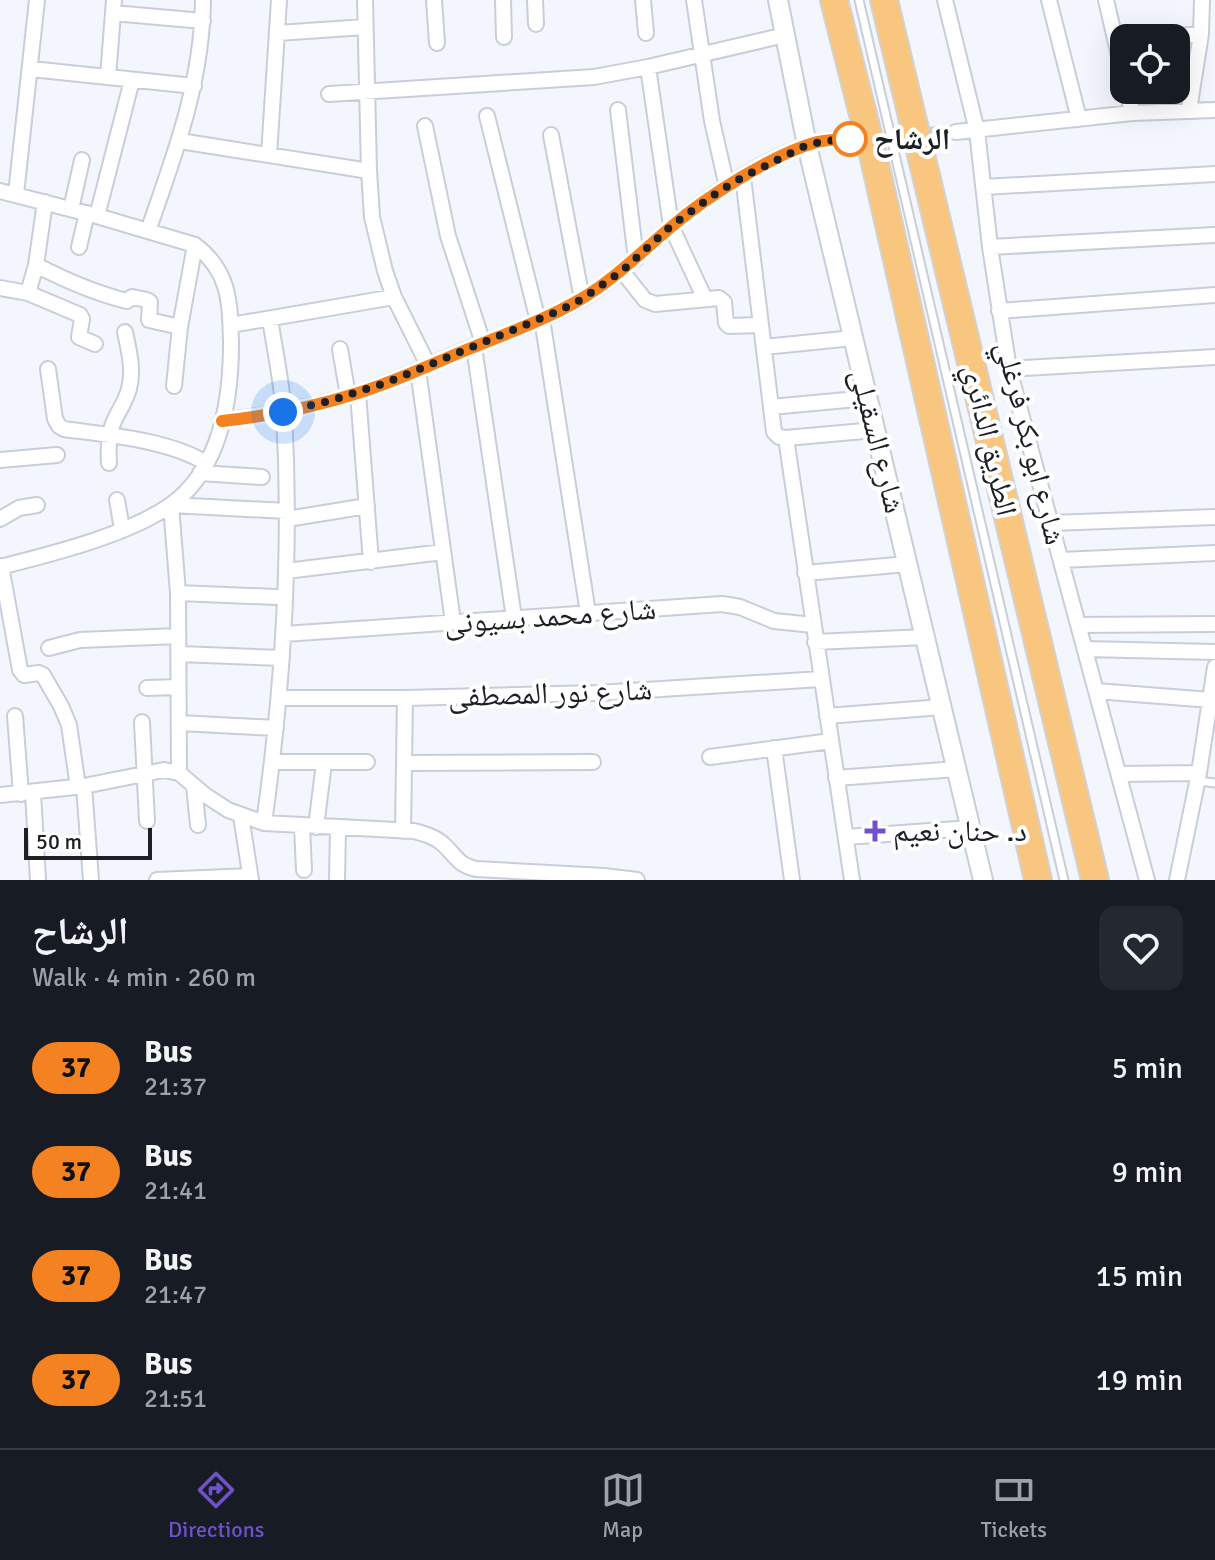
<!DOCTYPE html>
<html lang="en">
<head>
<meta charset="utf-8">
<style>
  :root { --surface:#171b24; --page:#242831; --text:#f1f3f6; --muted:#9ea1a6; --line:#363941; --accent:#6f52cb }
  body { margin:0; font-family:Signika,"Noto Naskh Arabic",sans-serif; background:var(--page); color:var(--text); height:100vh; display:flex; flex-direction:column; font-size:30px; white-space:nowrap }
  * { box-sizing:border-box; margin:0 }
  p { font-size:26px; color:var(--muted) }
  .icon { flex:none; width:44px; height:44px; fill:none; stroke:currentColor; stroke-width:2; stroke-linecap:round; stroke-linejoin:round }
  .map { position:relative; height:880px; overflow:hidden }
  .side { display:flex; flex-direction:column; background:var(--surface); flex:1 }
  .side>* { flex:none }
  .badge { padding:0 16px; border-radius:26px; font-size:28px; line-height:52px }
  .controls { position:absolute; left:1110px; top:24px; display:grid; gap:16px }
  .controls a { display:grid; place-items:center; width:80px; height:80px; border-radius:16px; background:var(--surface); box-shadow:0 8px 32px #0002; font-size:40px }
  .scale { position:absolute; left:24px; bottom:20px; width:128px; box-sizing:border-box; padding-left:8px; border:4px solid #1c1f23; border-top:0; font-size:22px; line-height:28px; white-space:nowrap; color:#1c1f23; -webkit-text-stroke:6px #fff; paint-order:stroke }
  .you { position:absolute; width:40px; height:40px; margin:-20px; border:6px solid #fff; border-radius:50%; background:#1a73e8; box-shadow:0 0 0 12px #1a73e833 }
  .map>.badge { position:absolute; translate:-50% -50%; box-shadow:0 0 0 4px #fff }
  .round { display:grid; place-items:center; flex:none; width:84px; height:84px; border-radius:16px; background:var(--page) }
  .headline { display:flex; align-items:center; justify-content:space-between; height:136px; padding:0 32px }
  h1 { font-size:38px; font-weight:800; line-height:60px }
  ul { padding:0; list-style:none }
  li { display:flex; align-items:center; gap:24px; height:104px; padding:0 32px }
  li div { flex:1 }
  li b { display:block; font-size:30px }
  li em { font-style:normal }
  li .badge { min-width:88px; font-weight:700; text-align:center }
  .tab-bar { display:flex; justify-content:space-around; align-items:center; height:112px; border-top:2px solid var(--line); background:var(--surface); font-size:22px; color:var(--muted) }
  .tab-bar a { display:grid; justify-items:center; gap:4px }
  .tab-bar .current { color:var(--accent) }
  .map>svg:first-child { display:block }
</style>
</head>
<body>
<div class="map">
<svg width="1215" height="880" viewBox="0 0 1215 880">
  <rect width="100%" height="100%" fill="#f3f7fd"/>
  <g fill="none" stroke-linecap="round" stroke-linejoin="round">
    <path stroke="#c8ccd1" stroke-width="14" stroke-dasharray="14 7" stroke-linecap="butt" d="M 864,138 L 956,132"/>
    <g stroke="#c8ced9" stroke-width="11">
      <path id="service" d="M 859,0 L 1064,880
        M 1198,781 L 1215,783"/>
    </g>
    <g stroke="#c8ced9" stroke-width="18">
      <path id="minor" d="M 365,0 L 369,171 L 372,217 L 385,271 L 394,297 L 428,365
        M 434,0 L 437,43
        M 503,0 L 504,37
        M 535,0 L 536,24
        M 643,0 L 646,33
        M 694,0 L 712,121 L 727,187
        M 945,0 L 977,131 L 990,247 L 1009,369 L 1147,880
        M 1049,0 L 1079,119
        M 1106,0 L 1124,78
        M 113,13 L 203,21
        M 278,33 L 365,27
        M 1157,38 L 1201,34
        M 648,67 L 671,226 L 705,299
        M 1176,67 L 1196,66
        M 31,69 L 194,86
        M 108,77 L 114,0
        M 1127,90 L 1132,113
        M 329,94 L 594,77 L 648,67 L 785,35
        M 618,110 L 636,259
        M 1189,110 L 1201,34 L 1202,0
        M 487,116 L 538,321
        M 425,126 L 448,236 L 483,343
        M 956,132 L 1132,113 L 1215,110
        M 551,135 L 582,299
        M 180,141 L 369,171
        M 269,155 L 279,0
        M 743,177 L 774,432 L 779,437 L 786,438 L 875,430
        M 983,187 L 1215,174
        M 0,191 L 97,216 L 195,245 C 230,271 230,303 231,343 C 231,399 221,468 172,504 C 129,535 51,554 0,567
        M 16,194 L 37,0
        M 71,209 L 82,160
        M 97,216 L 132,80
        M 148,231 C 175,154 202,83 203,0
        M 79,247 L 87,213
        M 990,247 L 1215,235
        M 36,265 C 65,280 94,293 127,301 L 132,297 L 147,300 L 150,302 L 149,320 L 180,327
        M 622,271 L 645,300 L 655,304 L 719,298 L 724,302 L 726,323 L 729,326 L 761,325
        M 0,288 L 28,293 L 80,315 L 82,319 L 79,337 L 95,344
        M 28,293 L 36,265 L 45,202
        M 999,311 L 1215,295
        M 542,319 L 588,613
        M 231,325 L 394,297
        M 474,347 L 514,618
        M 764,347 L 853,338
        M 340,349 L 348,396
        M 48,369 L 55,419 L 59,426 L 64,429 C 109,435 168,440 206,463
        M 1009,369 L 1215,357
        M 418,370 L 453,622
        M 174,386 L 180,327 L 195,245
        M 358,393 L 371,562
        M 771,407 L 868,398
        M 222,421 C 268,415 314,407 358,393 C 395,381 430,365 465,350 C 504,335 545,320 582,299 C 615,279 641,252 671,227 C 706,196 772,154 817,142 C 831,139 845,139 859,138
        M 786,438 L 852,880
        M 0,460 L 57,455
        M 109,463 C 108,448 108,432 115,419 C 120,409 126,400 129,389 C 134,370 129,351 125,332
        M 200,473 L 262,477
        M 117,500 L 122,529
        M 0,519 L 19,508 L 37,505
        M 287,519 L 367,506
        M 1051,523 L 1215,517
        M 1061,560 L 1215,553
        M 1,566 L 20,670 L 24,675 L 39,673 L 43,675 L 61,706 L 69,725 L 78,787
        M 286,571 L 443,552
        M 805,573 L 908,564
        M 178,593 L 276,597
        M 1078,625 L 1215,624
        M 284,634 L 722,604 L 740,607 L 774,621 L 813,625
        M 815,642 L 925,637
        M 49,648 L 80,640 L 178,636
        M 1085,649 L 1215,652
        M 179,654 L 282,658
        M 147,688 L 178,687
        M 1096,691 L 1211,700
        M 279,698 L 405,698 L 598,693 L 821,679
        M 15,716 L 21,794
        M 827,716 L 942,707
        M 142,722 L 147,821
        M 179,723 L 276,728
        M 774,748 L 792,880
        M 710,757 L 831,741
        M 273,762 L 367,762
        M 404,763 L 593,762
        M 179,773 L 178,593 L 171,505 L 287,511
        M 1119,774 L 1199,773
        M 836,778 L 957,769
        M 84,786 L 91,880
        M 194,786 L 198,825
        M 33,793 L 38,880
        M 0,795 L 84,786 L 164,770 L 179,773 L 205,795 L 228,810 L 264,823 L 414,831 C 425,834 436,837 444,845 C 457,857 458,865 476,869 L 604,876 L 637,880
        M 241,816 L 251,880
        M 264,823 C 283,688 292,552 284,415 C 282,383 275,351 270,319
        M 302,826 L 304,870
        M 316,827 L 324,763
        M 403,831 L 405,698
        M 846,837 L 971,828
        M 157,880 L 250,876
        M 337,880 L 338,828
        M 1177,880 L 1199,773 L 1215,667"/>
    </g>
    <g stroke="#c8ced9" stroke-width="22">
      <path id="tertiary" d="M 778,0 L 807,145 L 983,880"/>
    </g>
    <g stroke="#d2d2d3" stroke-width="30">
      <path id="motorway" d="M 834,0 L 872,150 L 1038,880
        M 884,0 L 1095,880"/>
    </g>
    <use href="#service" stroke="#fff" stroke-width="7"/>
    <use href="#minor" stroke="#fff" stroke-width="14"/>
    <use href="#tertiary" stroke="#fff" stroke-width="18"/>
    <use href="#motorway" stroke="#f9c67f" stroke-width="26"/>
  </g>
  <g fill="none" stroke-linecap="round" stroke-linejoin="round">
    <g stroke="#fff" stroke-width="18">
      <path id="line" d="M 222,421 C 269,416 314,407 358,393 C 397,381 434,363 471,348 C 508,333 547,319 581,299 C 615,279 641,252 671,227 C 706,197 773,154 817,142 C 831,139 845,139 859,138"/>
    </g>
    <use href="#line" stroke="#f58220" stroke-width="12"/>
    <path stroke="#1c1f23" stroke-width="8" stroke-dasharray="0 14.4" d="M 283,412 L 333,400 L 388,382 L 561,310 L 582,299 L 622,271 L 671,226 L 718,192 L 743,177 L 807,145 L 826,141 L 859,138 L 850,139"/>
  </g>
  <circle fill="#fff" stroke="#f58220" stroke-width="4" cx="850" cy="139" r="16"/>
  <path fill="#6f52cb" stroke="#fff" stroke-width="3" d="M871 819h8v8h8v8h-8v8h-8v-8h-8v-8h8z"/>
  <g text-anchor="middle" stroke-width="8" stroke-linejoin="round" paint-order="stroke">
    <g font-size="30" font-weight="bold" fill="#1c1f23" stroke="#fff" text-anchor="start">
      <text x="874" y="149">الرشاح</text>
    </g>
    <g font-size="30" fill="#1c1f23" stroke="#fff">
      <text transform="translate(990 440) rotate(77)" y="10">الطريق الدائري</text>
      <text transform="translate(878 441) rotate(76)" y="10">شارع السقيلى</text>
      <text transform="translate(1031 443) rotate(76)" y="10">شارع ابو بكر فرغلي</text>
      <text transform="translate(550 616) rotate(-4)" y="10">شارع محمد بسيونى</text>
      <text transform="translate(550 693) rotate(-2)" y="10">شارع نور المصطفى</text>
    </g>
    <g font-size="30" fill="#1c1f23" stroke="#fff" text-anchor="start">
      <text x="893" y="841">د. حنان نعيم</text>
    </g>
  </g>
</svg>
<div class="controls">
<a><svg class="icon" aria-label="locate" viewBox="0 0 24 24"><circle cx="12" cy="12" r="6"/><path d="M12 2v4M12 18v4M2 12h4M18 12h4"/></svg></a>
</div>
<div class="scale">50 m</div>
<div class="you" style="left:283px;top:412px"></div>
</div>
<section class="side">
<div class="headline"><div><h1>الرشاح</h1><p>Walk · 4 min · 260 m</p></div><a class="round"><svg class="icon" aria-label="heart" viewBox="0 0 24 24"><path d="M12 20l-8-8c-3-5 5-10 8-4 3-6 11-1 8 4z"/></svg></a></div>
<ul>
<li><span class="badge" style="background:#f58220;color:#111">37</span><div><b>Bus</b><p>21:37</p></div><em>5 min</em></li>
<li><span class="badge" style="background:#f58220;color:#111">37</span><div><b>Bus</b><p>21:41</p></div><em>9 min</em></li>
<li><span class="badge" style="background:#f58220;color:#111">37</span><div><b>Bus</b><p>21:47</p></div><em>15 min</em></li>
<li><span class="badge" style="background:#f58220;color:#111">37</span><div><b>Bus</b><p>21:51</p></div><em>19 min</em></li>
</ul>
</section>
<nav class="tab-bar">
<a class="current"><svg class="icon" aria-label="directions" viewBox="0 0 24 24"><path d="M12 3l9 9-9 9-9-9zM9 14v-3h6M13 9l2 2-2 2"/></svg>Directions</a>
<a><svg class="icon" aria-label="map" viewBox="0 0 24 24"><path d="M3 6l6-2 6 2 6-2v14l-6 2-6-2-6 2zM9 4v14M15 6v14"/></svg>Map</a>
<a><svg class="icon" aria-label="tickets" viewBox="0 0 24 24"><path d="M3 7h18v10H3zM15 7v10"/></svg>Tickets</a>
</nav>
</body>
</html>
